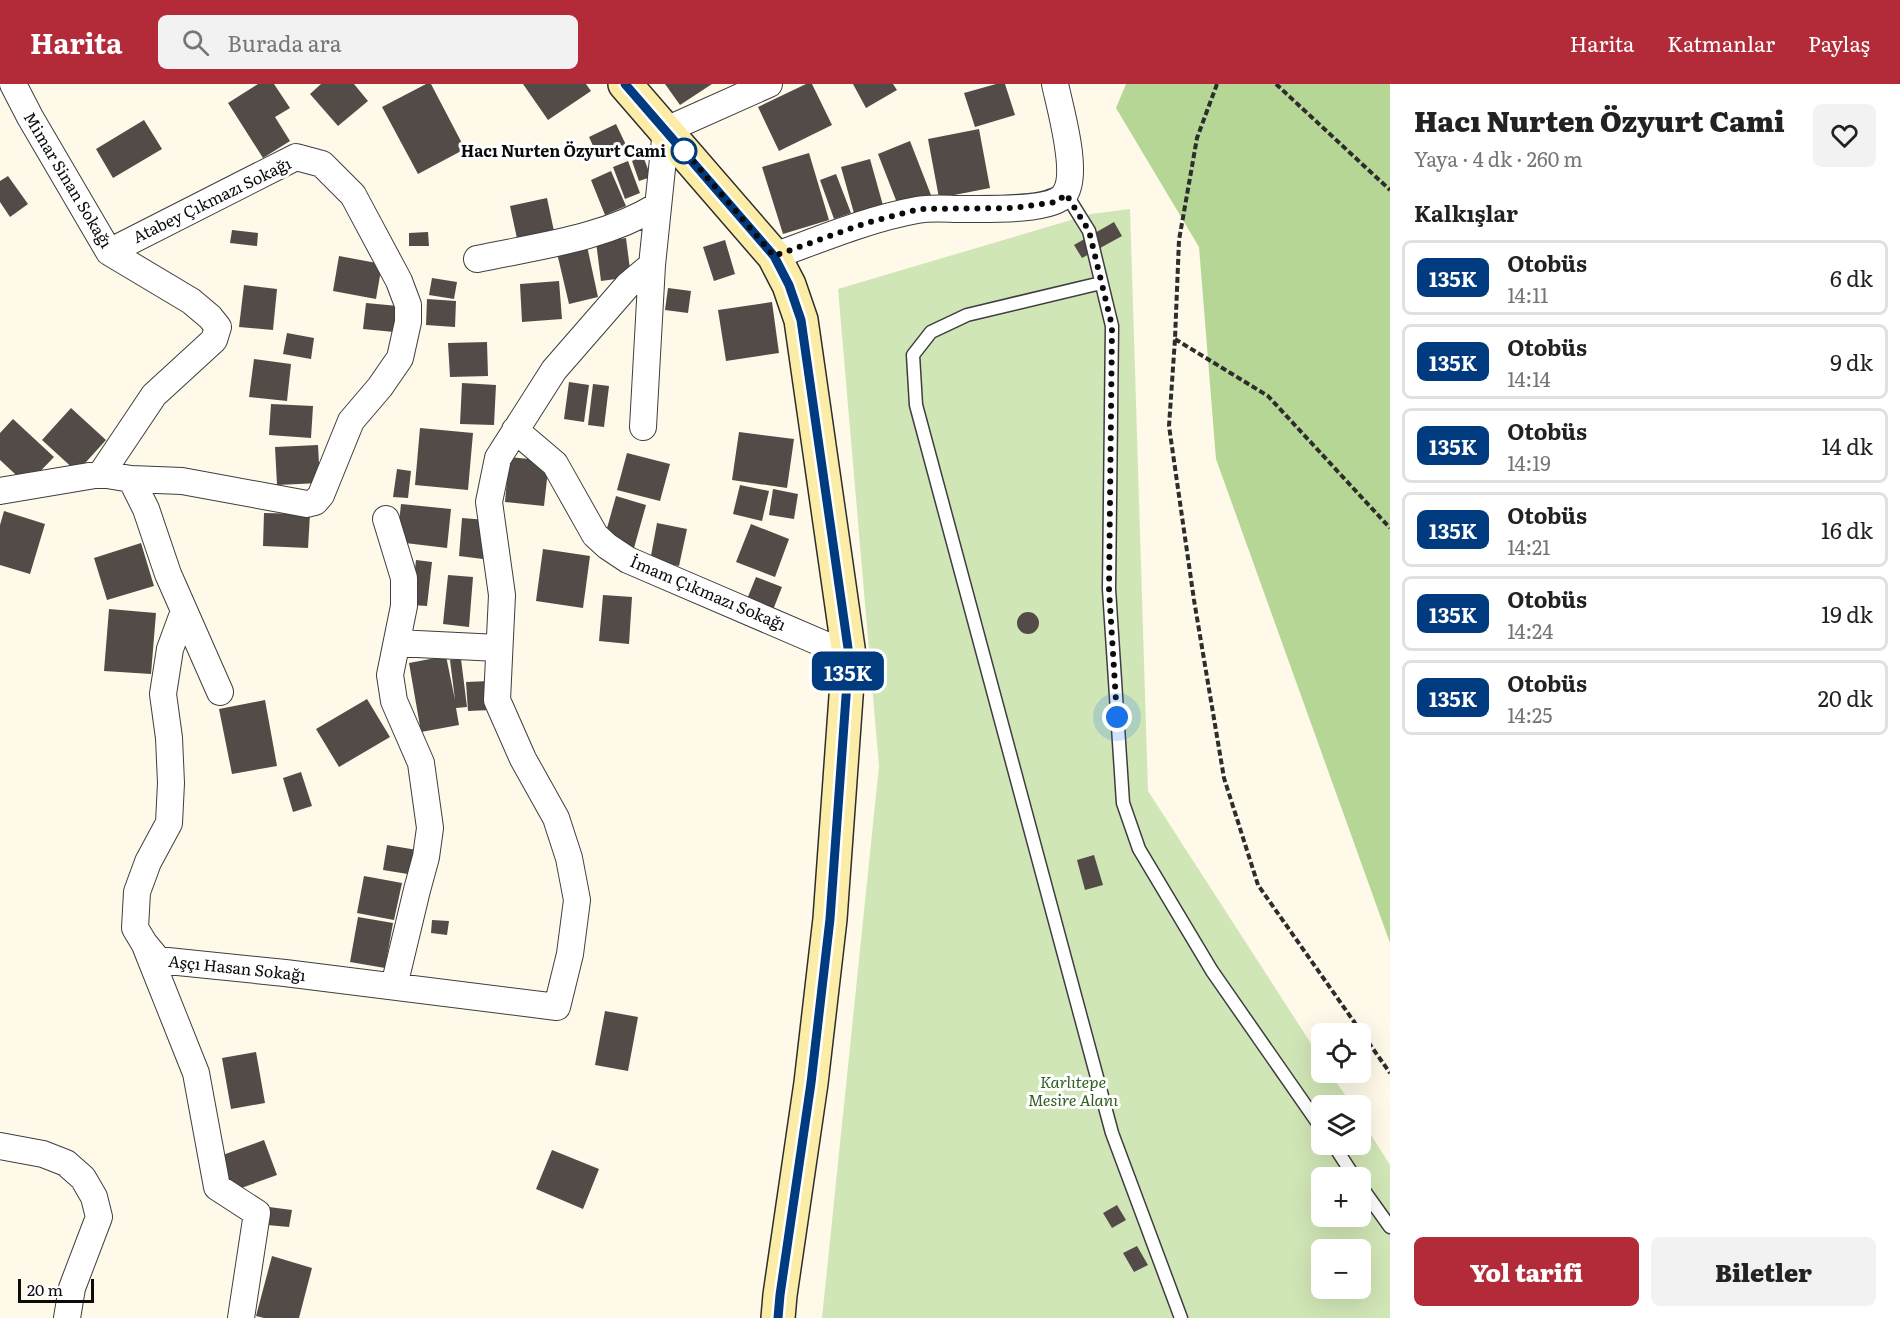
<!DOCTYPE html>
<html lang="tr">
<head>
<meta charset="utf-8">
<style>
  :root { --surface:#fff; --page:#f2f2f2; --text:#222; --muted:#767676; --line:#e0e0e0; --accent:#b32b38 }
  body { margin:0; font-family:Literata,serif; background:var(--page); color:var(--text); height:100vh; display:flex; flex-direction:column; font-size:22px; white-space:nowrap }
  * { box-sizing:border-box; margin:0 }
  p { font-size:20px; color:var(--muted) }
  .icon { flex:none; width:33px; height:33px; fill:none; stroke:currentColor; stroke-width:2; stroke-linecap:round; stroke-linejoin:round }
  .map { position:relative; flex:1; overflow:hidden }
  .details { display:flex; flex-direction:column; background:var(--surface); width:510px }
  .details>* { flex:none }
  .badge { padding:0 12px; border-radius:9px; font-size:21px; line-height:39px }
  .controls { position:absolute; left:1311px; top:939px; display:grid; gap:12px }
  .controls a { display:grid; place-items:center; width:60px; height:60px; border-radius:9px; background:var(--surface); box-shadow:0 6px 24px #0002; font-size:30px }
  .scale { position:absolute; left:18px; bottom:15px; width:76px; box-sizing:border-box; padding-left:6px; border:3px solid #0b0b0b; border-top:0; font-size:16px; line-height:21px; white-space:nowrap; color:#0b0b0b; -webkit-text-stroke:4px #fff; paint-order:stroke }
  .you { position:absolute; width:30px; height:30px; margin:-15px; border:4px solid #fff; border-radius:50%; background:#1a73e8; box-shadow:0 0 0 9px #1a73e833 }
  .map>.badge { position:absolute; translate:-50% -50%; box-shadow:0 0 0 3px #fff }
  h2 { padding:0 24px; font-size:22px; line-height:54px }
  .round { display:grid; place-items:center; flex:none; width:63px; height:63px; border-radius:9px; background:var(--page) }
  .summary { display:flex; align-items:center; justify-content:space-between; height:102px; padding:0 24px }
  h1 { font-size:28px; font-weight:800; line-height:45px }
  .primary-button { display:flex; gap:12px; margin-top:auto; padding:12px 24px }
  .primary-button a { flex:1; height:69px; border-radius:9px; background:var(--accent); color:#fff; font-size:24px; font-weight:800; line-height:69px; text-align:center }
  .primary-button a+a { background:var(--page); color:var(--text) }
  ul { padding:0; list-style:none }
  li { display:flex; align-items:center; gap:18px; height:75px; margin:0 12px 9px; padding:0 12px; border:3px solid var(--line); border-radius:9px }
  li div { flex:1 }
  li b { display:block; font-size:22px }
  li em { font-style:normal }
  li .badge { min-width:66px; font-weight:700; text-align:center }
  header { display:flex; align-items:center; gap:36px; box-sizing:border-box; height:84px; padding:0 30px; background:var(--accent); color:#fff }
  header strong { font-size:28px }
  nav { display:flex; gap:33px; margin-inline-start:auto; font-size:21px }
  .search { width:420px; height:54px; background:var(--page); display:flex; align-items:center; gap:15px; box-sizing:border-box; padding:0 21px; border-radius:9px; color:var(--muted); font-size:22px }
  main { display:flex; flex:1; min-height:0 }
  .map>svg:first-child { display:block }
</style>
</head>
<body>
<header>
<strong>Harita</strong>
<div class="search"><svg class="icon" aria-label="search" viewBox="0 0 24 24"><circle cx="10" cy="10" r="6"/><path d="M15 15l6 6"/></svg>Burada ara</div>
<nav><a>Harita</a><a>Katmanlar</a><a>Paylaş</a></nav>
</header>
<main>
<div class="map">
<svg width="1390" height="1234" viewBox="0 0 1390 1234">
  <rect width="100%" height="100%" fill="#fef9e9"/>
  <path fill="#d1e6b6" fill-rule="evenodd" d="M 1130,125 L 1148,707 L 1321,975 L 1322,988 L 1330,989 L 1352,1021 L 1322,1022 L 1322,1060 L 1360,1060 L 1361,1035 L 1390,1081 L 1390,1234 L 822,1234 L 879,682 L 838,205 L 1091,130 ZM 1322,1094 L 1360,1094 L 1360,1132 L 1322,1132 ZM 1322,1166 L 1360,1166 L 1360,1204 L 1322,1204 Z"/>
  <path fill="#b6d696" d="M 1126,0 L 1390,0 L 1390,859 L 1216,375 L 1199,163 L 1116,24 Z"/>
  <path fill="#534b48" d="M 258,0 L 274,0 L 290,24 L 275,33 L 290,57 L 263,74 L 228,19 Z
    M 321,0 L 354,0 L 368,17 L 338,42 L 310,10 Z
    M 426,0 L 431,0 L 465,65 L 418,90 L 382,23 Z
    M 523,0 L 586,0 L 591,7 L 548,36 Z
    M 665,0 L 712,0 L 680,21 Z
    M 806,0 L 812,0 L 832,41 L 779,67 L 758,23 Z
    M 853,0 L 893,0 L 897,6 L 866,24 Z
    M 996,0 L 1005,0 L 1015,31 L 975,43 L 964,9 Z
    M 144,36 L 162,65 L 113,94 L 96,65 Z
    M 616,40 L 626,61 L 599,75 L 589,53 Z
    M 979,45 L 990,104 L 939,114 L 928,55 Z
    M 910,57 L 931,111 L 899,124 L 878,70 Z
    M 809,69 L 829,136 L 783,150 L 762,83 Z
    M 643,72 L 651,93 L 639,97 L 632,77 Z
    M 870,75 L 884,125 L 855,133 L 841,83 Z
    M 628,77 L 640,109 L 625,115 L 613,83 Z
    M 611,87 L 626,122 L 605,131 L 591,96 Z
    M 836,90 L 851,129 L 834,135 L 820,96 Z
    M 8,92 L 28,120 L 10,133 L 0,118 L 0,97 Z
    M 547,114 L 555,152 L 518,159 L 510,122 Z
    M 1114,138 L 1122,152 L 1082,174 L 1074,161 Z
    M 232,146 L 258,149 L 257,162 L 230,159 Z
    M 428,148 L 429,162 L 409,162 L 409,149 Z
    M 626,154 L 631,193 L 601,197 L 596,158 Z
    M 725,156 L 735,190 L 714,197 L 703,163 Z
    M 587,162 L 598,213 L 569,220 L 557,169 Z
    M 339,172 L 382,180 L 376,215 L 333,207 Z
    M 432,194 L 457,198 L 454,215 L 429,211 Z
    M 559,197 L 562,235 L 522,238 L 520,200 Z
    M 244,201 L 277,205 L 273,246 L 239,243 Z
    M 668,204 L 691,207 L 688,229 L 665,226 Z
    M 427,215 L 456,217 L 455,243 L 426,241 Z
    M 772,218 L 779,269 L 726,277 L 718,226 Z
    M 366,219 L 398,222 L 394,248 L 363,245 Z
    M 287,249 L 314,254 L 311,275 L 283,270 Z
    M 487,258 L 488,292 L 450,293 L 448,259 Z
    M 254,275 L 291,280 L 287,317 L 249,313 Z
    M 569,298 L 589,301 L 584,338 L 564,335 Z
    M 462,299 L 496,301 L 494,341 L 460,340 Z
    M 593,300 L 609,302 L 604,343 L 588,341 Z
    M 271,320 L 313,322 L 311,354 L 269,351 Z
    M 71,324 L 106,356 L 77,388 L 42,356 Z
    M 13,335 L 54,373 L 27,401 L 0,376 L 0,349 Z
    M 420,344 L 473,349 L 468,406 L 415,401 Z
    M 739,348 L 794,355 L 787,404 L 732,396 Z
    M 318,361 L 320,399 L 277,401 L 275,363 Z
    M 627,369 L 670,380 L 660,417 L 617,406 Z
    M 509,373 L 549,377 L 544,422 L 505,418 Z
    M 397,385 L 411,387 L 408,414 L 393,413 Z
    M 740,401 L 769,407 L 762,437 L 733,430 Z
    M 773,405 L 798,410 L 794,435 L 769,431 Z
    M 616,412 L 646,421 L 634,464 L 604,455 Z
    M 401,420 L 451,425 L 447,464 L 397,458 Z
    M 4,427 L 45,440 L 30,490 L 0,481 L 0,441 Z
    M 264,429 L 310,430 L 308,464 L 263,462 Z
    M 462,434 L 487,436 L 483,475 L 459,472 Z
    M 657,439 L 687,445 L 679,482 L 650,477 Z
    M 751,440 L 789,455 L 775,493 L 736,478 Z
    M 141,459 L 154,502 L 107,516 L 94,474 Z
    M 543,465 L 590,472 L 583,524 L 536,517 Z
    M 416,476 L 432,478 L 427,522 L 411,521 Z
    M 448,491 L 473,493 L 469,543 L 443,540 Z
    M 756,493 L 782,503 L 771,531 L 745,520 Z
    M 603,511 L 632,513 L 629,560 L 599,557 Z
    M 109,525 L 156,529 L 151,590 L 104,587 Z
    M1017 539a11 11 0 1 1 22 0a11 11 0 1 1-22 0Z
    M 446,572 L 455,616 L 450,576 L 461,575 L 467,623 L 456,624 L 459,641 L 421,648 L 409,579 Z
    M 490,597 L 491,626 L 468,627 L 466,598 Z
    M 367,615 L 390,653 L 339,683 L 316,645 Z
    M 265,616 L 277,682 L 232,690 L 219,625 Z
    M 301,688 L 312,722 L 293,728 L 283,694 Z
    M 387,761 L 417,766 L 414,791 L 383,786 Z
    M 1094,771 L 1103,801 L 1085,806 L 1077,776 Z
    M 364,792 L 402,799 L 394,836 L 357,829 Z
    M 358,833 L 393,839 L 385,884 L 350,878 Z
    M 432,836 L 449,837 L 447,851 L 431,849 Z
    M 605,927 L 638,933 L 628,987 L 595,981 Z
    M 256,968 L 265,1019 L 231,1025 L 222,974 Z
    M 264,1056 L 277,1091 L 233,1107 L 220,1072 Z
    M 552,1066 L 599,1085 L 583,1125 L 536,1105 Z
    M 1117,1121 L 1126,1136 L 1112,1144 L 1103,1129 Z
    M 269,1123 L 292,1126 L 289,1143 L 267,1141 Z
    M 1137,1162 L 1148,1181 L 1134,1188 L 1123,1169 Z
    M 272,1172 L 312,1184 L 299,1234 L 264,1234 L 256,1232 Z"/>
  <g fill="none" stroke-linecap="round" stroke-linejoin="round">
    <g stroke="#3e3e3e" stroke-width="15">
      <path id="service" d="M 1066,110 L 1089,147 L 1112,242 L 1109,505 L 1123,719 L 1139,765 L 1212,887 L 1322,1045
        M 1101,199 L 967,231 L 931,248 L 913,271 L 916,321 L 1112,1049 L 1181,1234
        M 1333,1060 L 1355,1094
        M 1360,1101 L 1390,1143"/>
    </g>
    <g stroke="#3e3e3e" stroke-width="28">
      <path id="minor" d="M 774,172 C 821,155 868,135 917,126 C 932,123 948,125 963,125 C 984,125 1052,127 1064,111 C 1080,91 1060,24 1055,0
        M 477,175 C 538,162 603,155 657,122
        M 643,343 L 652,181 L 666,46 L 769,0
        M 515,346 L 555,380 L 595,451 L 607,462 L 628,476 L 849,571
        M 101,390 L 131,395 L 182,397 L 307,420 L 315,418 L 321,411 L 351,337 L 380,303 L 400,274 L 408,238 L 408,221 L 399,197 L 353,111 L 322,80 L 296,73 L 109,168
        M 131,395 L 146,425 L 168,490 L 220,608
        M 0,407 L 101,390 L 154,311 L 214,256 L 218,243 L 210,233 L 191,217 L 109,168 L 30,33 L 13,0
        M 386,435 L 404,494 L 404,522 L 390,591 L 394,617 L 421,679 L 430,744 L 426,773 L 417,806 L 394,902
        M 184,527 L 170,565 L 163,610 L 169,654 L 171,699 L 169,739 L 148,778 L 137,808 L 135,844 L 144,859 L 158,876 L 285,889 L 557,923 L 570,870 L 577,816 L 569,774 L 556,734 L 523,675 L 497,616 L 502,511 L 489,418 L 498,374 L 554,286 L 628,201 L 652,181
        M 397,559 L 498,564
        M 145,861 L 196,989 L 217,1103 L 257,1129 L 241,1234
        M 0,1062 L 43,1070 L 66,1079 L 83,1094 L 94,1113 L 99,1133 L 72,1204 L 67,1234"/>
    </g>
    <g stroke="#2d2d2d" stroke-width="36">
      <path id="secondary" d="M 625,0 L 774,172 L 789,201 L 801,236 L 849,571 L 830,835 L 811,999 L 780,1211 L 778,1234"/>
    </g>
    <path stroke="#2d2d2d" stroke-width="4" stroke-dasharray="6 3" stroke-linecap="butt" d="M 1217,0 L 1197,54 L 1179,156 L 1175,255 L 1169,342 L 1194,516 L 1224,694 L 1258,801 L 1390,989
      M 1276,0 L 1390,106
      M 1175,255 L 1268,312 L 1390,444"/>
    <use href="#service" stroke="#fff" stroke-width="12"/>
    <use href="#minor" stroke="#fff" stroke-width="26"/>
    <use href="#secondary" stroke="#fbeda7" stroke-width="33"/>
  </g>
  <g fill="none" stroke-linecap="round" stroke-linejoin="round">
    <g stroke="#fff" stroke-width="14">
      <path id="line" d="M 625,0 L 774,172 L 789,201 L 801,236 L 849,571 L 830,835 L 811,999 L 780,1211 L 778,1234"/>
    </g>
    <use href="#line" stroke="#003b80" stroke-width="9"/>
    <path stroke="#0b0b0b" stroke-width="6" stroke-dasharray="0 10.8" d="M 684,67 L 682,64 L 774,172 L 866,139 L 919,125 L 1014,124 L 1057,118 L 1066,110 L 1089,147 L 1112,242 L 1109,505 L 1117,633"/>
  </g>
  <circle fill="#fff" stroke="#003b80" stroke-width="3" cx="684" cy="67" r="12"/>
  <g text-anchor="middle" stroke-width="6" stroke-linejoin="round" paint-order="stroke">
    <g font-size="16" font-weight="bold" fill="#0b0b0b" stroke="#fff" text-anchor="end">
      <text x="666" y="73">Hacı Nurten Özyurt Cami</text>
    </g>
    <g font-size="16" fill="#0b0b0b" stroke="#fff">
      <text transform="translate(68 96) rotate(59)" y="6">Mimar Sinan Sokağı</text>
      <text transform="translate(212 116) rotate(-26)" y="6">Atabey Çıkmazı Sokağı</text>
      <text transform="translate(708 509) rotate(23)" y="6">İmam Çıkmazı Sokağı</text>
      <text transform="translate(237 884) rotate(6)" y="6">Aşçı Hasan Sokağı</text>
    </g>
    <g font-size="16" font-style="italic" fill="#305e1f" stroke="#fff">
      <text x="1073" y="1004">Karlıtepe<tspan x="1073" dy="18">Mesire Alanı</tspan></text>
    </g>
  </g>
</svg>
<div class="controls">
<a><svg class="icon" aria-label="locate" viewBox="0 0 24 24"><circle cx="12" cy="12" r="6"/><path d="M12 2v4M12 18v4M2 12h4M18 12h4"/></svg></a>
<a><svg class="icon" aria-label="layers" viewBox="0 0 24 24"><path d="M12 4l9 5-9 5-9-5zM3 14l9 5 9-5"/></svg></a>
<a>+</a>
<a>−</a>
</div>
<div class="scale">20 m</div>
<div class="you" style="left:1117px;top:633px"></div>
<b class="badge" style="left:848px;top:587px;background:#003b80;color:#fff">135K</b>
</div>
<section class="details">
<div class="summary"><div><h1>Hacı Nurten Özyurt Cami</h1><p>Yaya · 4 dk · 260 m</p></div><a class="round"><svg class="icon" aria-label="heart" viewBox="0 0 24 24"><path d="M12 20l-8-8c-3-5 5-10 8-4 3-6 11-1 8 4z"/></svg></a></div>
<h2>Kalkışlar</h2>
<ul>
<li><span class="badge" style="background:#003b80;color:#fff">135K</span><div><b>Otobüs</b><p>14:11</p></div><em>6 dk</em></li>
<li><span class="badge" style="background:#003b80;color:#fff">135K</span><div><b>Otobüs</b><p>14:14</p></div><em>9 dk</em></li>
<li><span class="badge" style="background:#003b80;color:#fff">135K</span><div><b>Otobüs</b><p>14:19</p></div><em>14 dk</em></li>
<li><span class="badge" style="background:#003b80;color:#fff">135K</span><div><b>Otobüs</b><p>14:21</p></div><em>16 dk</em></li>
<li><span class="badge" style="background:#003b80;color:#fff">135K</span><div><b>Otobüs</b><p>14:24</p></div><em>19 dk</em></li>
<li><span class="badge" style="background:#003b80;color:#fff">135K</span><div><b>Otobüs</b><p>14:25</p></div><em>20 dk</em></li>
</ul>
<div class="primary-button"><a>Yol tarifi</a><a>Biletler</a></div>
</section>
</main>
</body>
</html>
